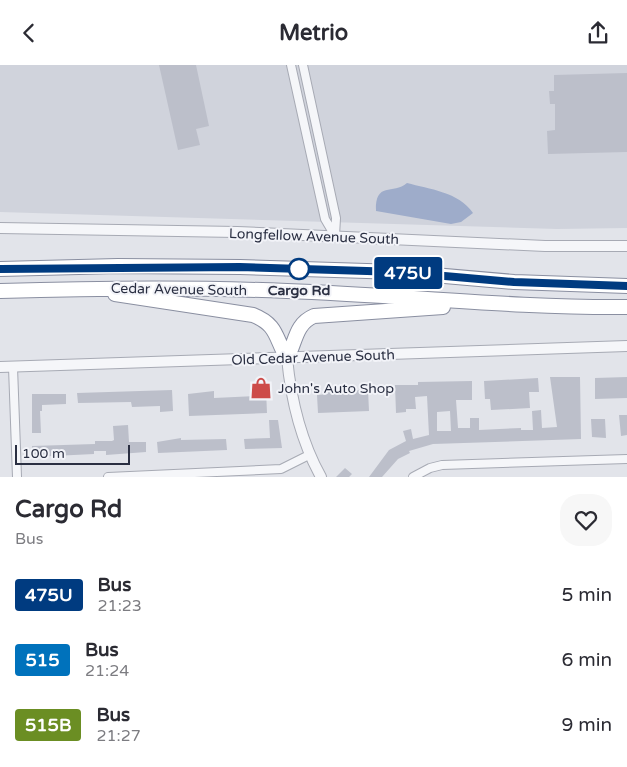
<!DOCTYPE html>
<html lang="en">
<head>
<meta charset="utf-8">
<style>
  :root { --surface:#fff; --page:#f7f7f7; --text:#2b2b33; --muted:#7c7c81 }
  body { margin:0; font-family:"Varela Round",sans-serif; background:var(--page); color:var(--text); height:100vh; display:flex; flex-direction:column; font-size:19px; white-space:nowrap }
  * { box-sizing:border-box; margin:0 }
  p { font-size:16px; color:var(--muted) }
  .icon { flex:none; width:28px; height:28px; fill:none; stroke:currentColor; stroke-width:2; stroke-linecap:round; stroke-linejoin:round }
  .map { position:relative; height:412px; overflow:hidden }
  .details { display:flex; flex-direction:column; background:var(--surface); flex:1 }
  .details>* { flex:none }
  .badge { padding:0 10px; border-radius:4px; font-size:18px; line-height:32px }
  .scale { position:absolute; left:15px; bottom:12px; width:115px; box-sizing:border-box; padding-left:5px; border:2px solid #2a2f42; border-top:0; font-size:14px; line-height:18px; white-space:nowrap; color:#2a2f42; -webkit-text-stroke:4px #f2f3f8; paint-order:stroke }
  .map>.badge { position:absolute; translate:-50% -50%; box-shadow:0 0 0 2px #fff }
  .round { display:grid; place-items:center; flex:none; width:52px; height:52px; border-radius:20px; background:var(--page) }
  .headline { display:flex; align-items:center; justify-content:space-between; height:85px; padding:0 15px }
  h1 { font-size:24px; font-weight:700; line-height:38px }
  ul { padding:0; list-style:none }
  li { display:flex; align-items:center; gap:15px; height:65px; padding:0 15px }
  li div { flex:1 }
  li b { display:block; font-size:19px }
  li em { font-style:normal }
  li .badge { min-width:55px; font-weight:700; text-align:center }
  header { display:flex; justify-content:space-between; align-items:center; height:65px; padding:0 15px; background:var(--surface); font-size:22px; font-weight:700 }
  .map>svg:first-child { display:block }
</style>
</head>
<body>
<header><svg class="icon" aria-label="back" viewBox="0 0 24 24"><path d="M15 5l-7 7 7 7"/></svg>Metrio<svg class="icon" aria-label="share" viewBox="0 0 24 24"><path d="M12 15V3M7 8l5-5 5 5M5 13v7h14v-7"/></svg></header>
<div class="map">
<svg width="627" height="412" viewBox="0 0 627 412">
  <rect width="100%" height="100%" fill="#e2e4ea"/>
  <path fill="#d0d3dc" d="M 0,0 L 627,0 L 627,163 L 557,164 L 0,147 Z"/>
  <path fill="#9eacca" d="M 407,118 C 429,124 459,127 473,148 L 461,157 L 451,159 L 376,146 C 375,116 393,130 407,118 Z"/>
  <path fill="#bcbfca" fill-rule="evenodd" d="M 159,0 L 196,0 L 209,61 L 196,64 L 200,80 L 178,85 Z
    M 627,8 L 627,87 L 548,89 L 547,66 L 555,65 L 555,39 L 550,39 L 549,26 L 554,26 L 554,10 Z
    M 550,312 L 580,312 L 581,374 L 433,379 L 409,386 L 410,388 L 398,394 L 382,412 L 369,412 L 389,385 L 406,376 L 403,366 L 411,364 L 413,374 L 429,370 L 427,331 L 415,332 L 416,344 L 406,344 L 406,347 L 396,348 L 395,320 L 418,320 L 418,317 L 472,316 L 472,335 L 456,335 L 458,363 L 470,363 L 470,353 L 479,353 L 479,365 L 521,363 L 521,365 L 533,365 L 532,346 L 541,345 L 542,363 L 557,362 ZM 450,346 L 451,366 L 437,366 L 437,347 Z
    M 627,312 L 627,333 L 595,334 L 595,313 Z
    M 538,313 L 539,327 L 529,327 L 530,343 L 491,345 L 490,334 L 485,334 L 484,316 Z
    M 172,325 L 173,346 L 160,347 L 160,341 L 132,342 L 131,337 L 78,338 L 77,328 Z
    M 257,325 L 266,325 L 267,348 L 189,351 L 188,329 L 214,326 L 214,333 L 257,331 Z
    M 368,325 L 369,346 L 318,348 L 317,330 L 328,329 L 328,326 Z
    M 32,329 L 66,329 L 66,339 L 42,340 L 42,346 L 40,346 L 41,368 L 32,368 Z
    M 619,350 L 627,350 L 627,370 L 621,371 Z
    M 591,354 L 605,354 L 606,373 L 592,372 Z
    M 269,355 L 278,355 L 282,383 L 245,384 L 244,374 L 270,373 Z
    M 128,360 L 129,377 L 146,377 L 146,387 L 106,390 L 106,386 L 94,386 L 94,389 L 33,392 L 32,381 L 95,379 L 95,376 L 112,376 L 114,375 L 113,361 Z
    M 181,373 L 181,375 L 226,374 L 227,385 L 158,388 L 157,377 Z
    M 345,403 L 352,409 L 349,412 L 336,412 Z"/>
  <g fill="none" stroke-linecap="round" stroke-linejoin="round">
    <g stroke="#a7aab4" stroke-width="10">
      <path id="minor" d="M 291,0 L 325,154 L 335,171
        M 303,0 L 336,153 L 335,171
        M 13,302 L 17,412
        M 108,412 L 281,404 L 309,390
        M 413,412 L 430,403 L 442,400 L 627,394"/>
    </g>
    <g stroke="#a7aab4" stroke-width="12">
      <path id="tertiary" d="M 0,163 L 237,167 L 545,181 L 627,181
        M 287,293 C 291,335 301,376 321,412
        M 0,302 L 627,281"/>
    </g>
    <g stroke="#8a8fa1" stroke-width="16">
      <path id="motorway" d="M 0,204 L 118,201 L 240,202 L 399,207 L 514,217 L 627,221
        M 0,226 C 96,223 191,222 287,226 C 401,230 513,243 627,242
        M 115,229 L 253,250 C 278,260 275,273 287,293 C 296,277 295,259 314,251 L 443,242"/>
    </g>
    <use href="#minor" stroke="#f5f6f9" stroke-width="8"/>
    <use href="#tertiary" stroke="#f5f6f9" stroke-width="10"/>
    <use href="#motorway" stroke="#fff" stroke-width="14"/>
  </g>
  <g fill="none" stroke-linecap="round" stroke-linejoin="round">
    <g stroke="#fff" stroke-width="11">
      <path id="line" d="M 0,204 L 240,202 L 399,207 L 514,217 L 627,221"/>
    </g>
    <use href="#line" stroke="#003b80" stroke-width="8"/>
  </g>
  <defs>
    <g id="shop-bare" transform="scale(1.725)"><path d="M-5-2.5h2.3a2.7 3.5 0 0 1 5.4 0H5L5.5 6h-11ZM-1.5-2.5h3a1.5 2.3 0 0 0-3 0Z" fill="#cd4b49" stroke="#f2f3f8" stroke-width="2.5" paint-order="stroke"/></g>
  </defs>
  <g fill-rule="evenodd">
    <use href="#shop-bare" x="261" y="323"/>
  </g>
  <circle fill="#fff" stroke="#003b80" stroke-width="2.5" cx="299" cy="204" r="10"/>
  <g text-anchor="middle" stroke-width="4" stroke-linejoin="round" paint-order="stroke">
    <g font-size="14" fill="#2a2f42" stroke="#f2f3f8">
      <text transform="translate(314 171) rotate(2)" y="5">Longfellow Avenue South</text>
      <text transform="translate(179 224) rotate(1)" y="5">Cedar Avenue South</text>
      <text transform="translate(313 292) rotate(-2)" y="5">Old Cedar Avenue South</text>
    </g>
    <g font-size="14" font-weight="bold" fill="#2a2f42" stroke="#f2f3f8">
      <text x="299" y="230">Cargo Rd</text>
    </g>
    <g font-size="14" fill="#2a2f42" stroke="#f2f3f8" text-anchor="start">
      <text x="278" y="328">John's Auto Shop</text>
    </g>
  </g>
</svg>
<div class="scale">100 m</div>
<b class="badge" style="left:408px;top:208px;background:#003b80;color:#fff">475U</b>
</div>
<section class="details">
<div class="headline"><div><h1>Cargo Rd</h1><p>Bus</p></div><a class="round"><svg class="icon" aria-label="heart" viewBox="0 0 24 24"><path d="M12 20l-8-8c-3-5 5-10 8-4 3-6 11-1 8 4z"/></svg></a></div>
<ul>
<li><span class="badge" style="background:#003b80;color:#fff">475U</span><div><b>Bus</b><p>21:23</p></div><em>5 min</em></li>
<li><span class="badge" style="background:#0072bc;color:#fff">515</span><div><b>Bus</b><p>21:24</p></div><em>6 min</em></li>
<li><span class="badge" style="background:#6b8e23;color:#fff">515B</span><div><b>Bus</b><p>21:27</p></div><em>9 min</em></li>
</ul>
</section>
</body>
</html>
